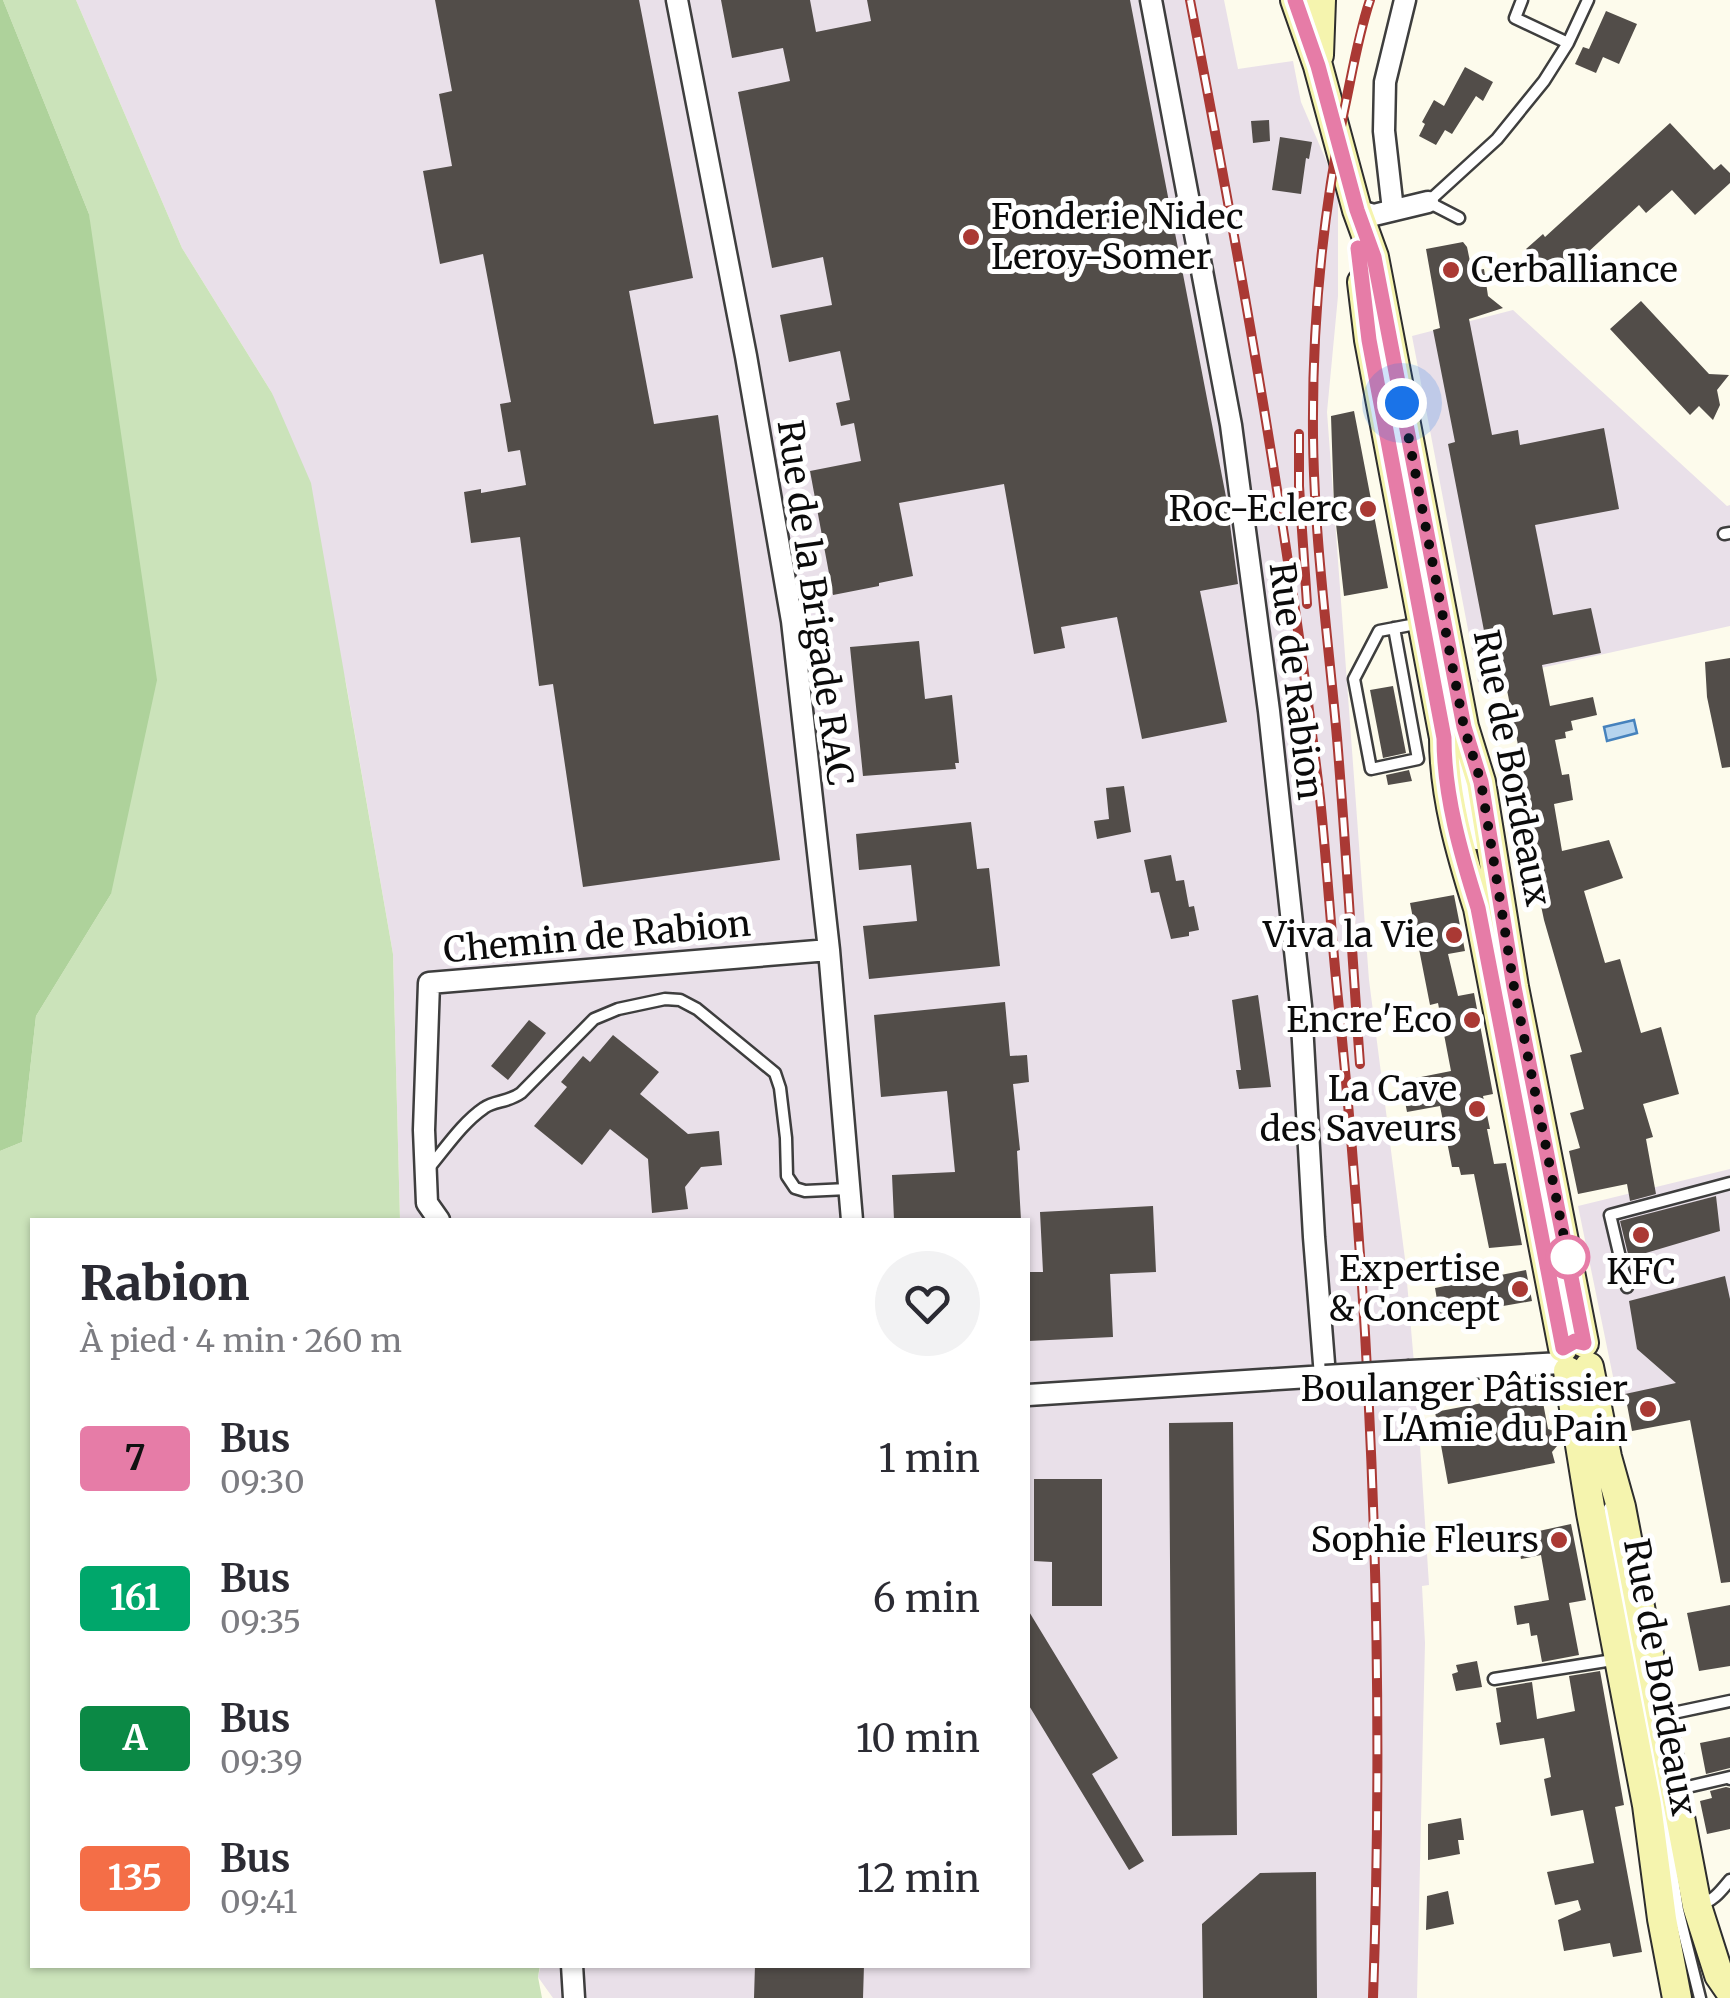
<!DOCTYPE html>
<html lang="fr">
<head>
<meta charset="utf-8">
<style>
  :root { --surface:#fff; --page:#f2f2f3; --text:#2b2b33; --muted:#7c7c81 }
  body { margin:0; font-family:Merriweather,serif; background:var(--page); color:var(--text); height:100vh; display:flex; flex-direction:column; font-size:38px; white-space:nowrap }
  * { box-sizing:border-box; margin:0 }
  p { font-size:32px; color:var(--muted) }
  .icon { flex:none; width:55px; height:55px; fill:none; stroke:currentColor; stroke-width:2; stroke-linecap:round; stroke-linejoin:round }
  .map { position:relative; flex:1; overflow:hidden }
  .details { position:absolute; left:30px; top:1218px; width:1000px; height:750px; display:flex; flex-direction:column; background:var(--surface); border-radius:0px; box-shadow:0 2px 8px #0004 }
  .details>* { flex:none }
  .badge { padding:0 20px; border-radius:8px; font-size:35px; line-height:65px }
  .you { position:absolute; width:50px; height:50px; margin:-25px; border:8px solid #fff; border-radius:50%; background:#1a73e8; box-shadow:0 0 0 15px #1a73e833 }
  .map>.badge { position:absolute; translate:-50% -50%; box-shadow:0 0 0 5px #fff }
  .round { display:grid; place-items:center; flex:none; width:105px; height:105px; border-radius:52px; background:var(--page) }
  .head { display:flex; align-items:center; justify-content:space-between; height:170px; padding:0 50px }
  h1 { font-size:48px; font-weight:800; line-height:75px }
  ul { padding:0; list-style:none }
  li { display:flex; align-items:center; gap:30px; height:140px; padding:0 50px }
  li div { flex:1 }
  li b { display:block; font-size:38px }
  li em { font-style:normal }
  li .badge { min-width:110px; font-weight:700; text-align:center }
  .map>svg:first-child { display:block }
</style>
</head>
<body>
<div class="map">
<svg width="1730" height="1998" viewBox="0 0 1730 1998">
  <rect width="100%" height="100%" fill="#fdfbec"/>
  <path fill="#e9e0e9" d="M 76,0 L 1224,0 L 1238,69 L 1293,61 L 1301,102 L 1338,188 L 1338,296 L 1327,412 L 1369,980 L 1405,1259 L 1417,1398 L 1429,1585 L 1422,1586 L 1425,1643 L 1417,1998 L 553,1998 L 538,1977 L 541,1965 L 1028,1965 L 1028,1220 L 400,1220 L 393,954 L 346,683 L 272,393 L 182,248 Z
    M 1513,310 L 1727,506 L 1730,505 L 1730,626 L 1478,682 L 1412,336 Z
    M 1730,1169 L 1730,1373 L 1617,1396 L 1578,1206 Z"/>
  <path fill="#cbe3ba" d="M 3,0 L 76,0 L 182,248 L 272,393 L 311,483 L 393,954 L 400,1220 L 32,1220 L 32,1965 L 540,1965 L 538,1977 L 542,1998 L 0,1998 L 0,1151 L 22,1142 L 36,1016 L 111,894 L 89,214 Z"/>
  <path fill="#aed29b" d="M 0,0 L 3,0 L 89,214 L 157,680 L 111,894 L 36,1016 L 22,1142 L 0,1151 Z"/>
  <path fill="#b6d4ee" stroke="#4682bd" stroke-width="2.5" d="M 1634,720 L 1637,733 L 1607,741 L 1604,727 Z"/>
  <path fill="#524d49" d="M 435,0 L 639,0 L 693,278 L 629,291 L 654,424 L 718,415 L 780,860 L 583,887 L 553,684 L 539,686 L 520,537 L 471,543 L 464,492 L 481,489 L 481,493 L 526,485 L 520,450 L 508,452 L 500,404 L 511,402 L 483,254 L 440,264 L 423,171 L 452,166 L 439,94 L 452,91 Z
    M 721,0 L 810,0 L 816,32 L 871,21 L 867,0 L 1130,0 L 1227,502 L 1238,584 L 1200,591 L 1227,722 L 1142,739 L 1117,617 L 1061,627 L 1065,648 L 1034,654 L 1004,484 L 899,503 L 913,576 L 879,583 L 879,586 L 833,595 L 810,471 L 861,461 L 854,423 L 841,426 L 836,403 L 850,400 L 840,351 L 789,362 L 780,315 L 832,305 L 823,257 L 772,268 L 738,92 L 790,81 L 783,48 L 732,58 Z
    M 1606,11 L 1637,24 L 1619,64 L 1603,57 L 1596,73 L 1575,64 L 1583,47 L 1589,49 Z
    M 1465,67 L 1493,82 L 1483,101 L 1476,96 L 1452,134 L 1445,130 L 1436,145 L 1419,136 L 1425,124 L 1422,122 L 1434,100 L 1444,106 Z
    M 1269,120 L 1270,141 L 1253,143 L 1251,121 Z
    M 1670,123 L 1714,170 L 1721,164 L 1730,173 L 1730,183 L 1695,215 L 1672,190 L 1646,213 L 1639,205 L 1573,266 L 1576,269 L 1559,284 L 1526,249 L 1543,234 L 1545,237 Z
    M 1280,137 L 1312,142 L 1309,159 L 1306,158 L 1301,194 L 1272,190 Z
    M 1463,242 L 1467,247 L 1472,271 L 1484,269 L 1488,296 L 1503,308 L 1469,319 L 1492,435 L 1518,430 L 1520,445 L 1604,428 L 1619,509 L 1535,525 L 1553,615 L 1591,608 L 1601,653 L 1542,665 L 1550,706 L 1593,697 L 1597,715 L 1571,721 L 1573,730 L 1565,732 L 1566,738 L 1555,740 L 1562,775 L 1569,774 L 1573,800 L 1554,804 L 1562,851 L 1609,840 L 1623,878 L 1584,891 L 1605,963 L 1620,959 L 1641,1033 L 1661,1027 L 1679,1094 L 1643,1104 L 1653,1137 L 1646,1139 L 1656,1194 L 1630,1201 L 1627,1184 L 1578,1194 L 1569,1151 L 1580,1148 L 1570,1113 L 1584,1109 L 1570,1055 L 1582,1052 L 1544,920 L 1515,782 L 1525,780 L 1502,665 L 1491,667 L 1448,444 L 1455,442 L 1433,330 L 1440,328 L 1426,249 Z
    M 1641,301 L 1709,374 L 1729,375 L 1717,390 L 1720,405 L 1713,420 L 1699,406 L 1690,415 L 1610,329 Z
    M 1354,411 L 1388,588 L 1344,596 L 1334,506 L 1331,416 Z
    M 919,641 L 925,699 L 952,695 L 959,763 L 955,763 L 956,769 L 863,776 L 850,647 Z
    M 1730,658 L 1730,767 L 1722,768 L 1707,697 L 1705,662 Z
    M 1393,686 L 1406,753 L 1383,758 L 1370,690 Z
    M 1409,770 L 1412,781 L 1388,785 L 1386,775 Z
    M 1124,786 L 1131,832 L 1097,839 L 1094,821 L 1109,819 L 1106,788 Z
    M 971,822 L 977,869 L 989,868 L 1000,966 L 869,979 L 863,926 L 917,921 L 911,865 L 859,870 L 856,834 Z
    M 1171,855 L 1176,881 L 1184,880 L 1189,907 L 1194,906 L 1199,930 L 1189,932 L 1189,936 L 1171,939 L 1159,892 L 1151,893 L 1144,860 Z
    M 1454,895 L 1465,951 L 1448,954 L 1458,996 L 1474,993 L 1493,1094 L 1483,1096 L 1490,1129 L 1487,1129 L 1494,1164 L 1506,1163 L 1522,1245 L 1489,1248 L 1474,1174 L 1461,1175 L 1459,1167 L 1452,1167 L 1440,1106 L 1407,1112 L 1401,1081 L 1451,1071 L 1438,1003 L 1430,1005 L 1410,903 Z
    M 1258,995 L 1271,1087 L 1239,1089 L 1236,1070 L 1241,1070 L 1232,1000 Z
    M 1005,1002 L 1010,1056 L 1027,1055 L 1029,1082 L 1013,1084 L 1020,1150 L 1017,1151 L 1021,1220 L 894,1220 L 892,1175 L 955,1172 L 947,1091 L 881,1097 L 874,1015 Z
    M 529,1020 L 546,1033 L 508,1080 L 491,1066 Z
    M 613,1035 L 659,1072 L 640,1094 L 688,1134 L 719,1131 L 722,1165 L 701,1167 L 685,1187 L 688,1209 L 652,1213 L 648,1159 L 610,1129 L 582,1165 L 534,1126 L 567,1087 L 561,1082 L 583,1056 L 590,1062 Z
    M 1716,1196 L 1720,1231 L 1629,1258 L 1620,1221 Z
    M 1153,1206 L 1156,1272 L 1110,1274 L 1113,1337 L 1028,1341 L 1028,1272 L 1043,1272 L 1040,1212 Z
    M 1526,1270 L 1532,1301 L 1440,1317 L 1435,1288 Z
    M 1725,1276 L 1730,1299 L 1730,1582 L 1721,1583 L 1690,1420 L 1632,1431 L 1625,1394 L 1676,1383 L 1637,1349 L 1629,1301 Z
    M 1541,1392 L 1548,1429 L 1554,1431 L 1557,1446 L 1552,1452 L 1555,1463 L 1448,1484 L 1435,1412 Z
    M 1233,1422 L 1237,1835 L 1172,1836 L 1169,1423 Z
    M 1034,1479 L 1102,1479 L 1102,1606 L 1052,1606 L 1052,1562 L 1034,1561 Z
    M 1571,1524 L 1586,1600 L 1569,1603 L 1579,1655 L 1542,1662 L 1537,1635 L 1531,1636 L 1529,1623 L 1517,1625 L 1514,1606 L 1549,1600 L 1541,1555 L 1521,1559 L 1516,1536 Z
    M 1730,1605 L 1730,1666 L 1699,1671 L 1687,1613 Z
    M 1028,1610 L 1118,1758 L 1092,1774 L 1144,1861 L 1129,1870 L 1028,1704 Z
    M 1477,1661 L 1482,1687 L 1456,1691 L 1452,1674 L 1458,1672 L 1456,1665 Z
    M 1600,1671 L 1624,1805 L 1615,1807 L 1642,1952 L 1613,1957 L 1610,1943 L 1564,1951 L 1558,1920 L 1581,1910 L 1578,1900 L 1555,1905 L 1547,1872 L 1594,1863 L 1583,1810 L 1551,1816 L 1544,1779 L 1551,1777 L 1544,1738 L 1500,1745 L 1496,1723 L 1501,1722 L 1496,1688 L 1532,1682 L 1537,1719 L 1575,1711 L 1569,1676 Z
    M 1730,1737 L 1730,1768 L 1706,1774 L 1700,1743 Z
    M 1726,1787 L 1730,1788 L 1730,1829 L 1707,1834 L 1700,1801 L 1712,1798 L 1710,1791 Z
    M 1461,1818 L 1464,1840 L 1458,1840 L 1460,1854 L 1428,1860 L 1428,1824 Z
    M 1316,1872 L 1317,1998 L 1203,1998 L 1202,1924 L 1260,1873 Z
    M 1448,1891 L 1454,1924 L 1426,1930 L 1427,1896 Z
    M 755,1965 L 864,1965 L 863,1998 L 754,1998 Z"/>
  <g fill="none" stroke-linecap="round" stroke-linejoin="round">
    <g stroke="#3e3e3e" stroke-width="15">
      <path id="service" d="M 1522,0 L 1515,18 L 1568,43 L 1588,0
        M 1459,218 L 1428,202 L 1497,139 L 1544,81 L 1568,43
        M 1359,257 L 1365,280
        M 1724,534 L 1730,533
        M 1394,628 L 1418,759 L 1371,769 L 1354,679 L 1379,631 L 1421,623
        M 1460,758 L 1477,844
        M 428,1169 C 445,1149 462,1123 484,1108 C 495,1100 507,1103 521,1093 L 594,1019 L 618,1009 L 665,999 L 680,1000 L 697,1009 L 775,1073 L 780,1088 L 786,1138 L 787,1176 L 795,1188 L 805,1191 L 848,1189
        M 1627,1287 L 1610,1215 L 1730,1183
        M 1609,1508 L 1610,1523 L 1661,1800 L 1678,1910 L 1700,1998
        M 1494,1679 L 1619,1659
        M 1663,1709 L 1678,1712 L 1730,1701
        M 1679,1789 L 1730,1777 L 1730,1779
        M 1698,1905 C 1713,1902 1721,1891 1730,1880"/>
    </g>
    <g stroke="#3e3e3e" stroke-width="25">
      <path id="minor" d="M 677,0 L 746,356 L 792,621 L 829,950 L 852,1220
        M 1357,210 L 1374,215 L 1428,202
        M 1393,210 L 1384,131 L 1385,82 L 1405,0
        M 439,1220 L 427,1203 L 424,1130 L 429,983 L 829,950
        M 1410,1371 L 1562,1363
        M 1028,1395 L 1325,1376 L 1314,1237 L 1301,1006 L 1269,711 L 1231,425 L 1151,0
        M 572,1965 L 574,1998"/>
    </g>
    <g stroke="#2d2d2d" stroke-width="32">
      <path id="secondary" d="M 1295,0 L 1318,66 L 1357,210 L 1374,257 L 1464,727 L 1481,782 L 1514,987 L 1584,1343
        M 1319,55 L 1321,0
        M 1362,282 L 1369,340 L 1444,738 C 1444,796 1461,854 1478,908 L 1563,1348
        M 1589,1367 L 1607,1457 L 1621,1507 L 1697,1906 L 1719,1975 L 1730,1991
        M 1568,1371 L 1591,1513 L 1647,1805 L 1662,1919 L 1677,1998"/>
    </g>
    <use href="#service" stroke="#fff" stroke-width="10"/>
    <use href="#minor" stroke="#fff" stroke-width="20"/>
    <use href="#secondary" stroke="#f5f4ae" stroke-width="28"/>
    <g stroke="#aa3934" stroke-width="10">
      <path id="rail" d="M 1190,0 C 1241,265 1288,530 1320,798 C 1327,865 1331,932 1338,999 C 1372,1330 1385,1665 1373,1998
        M 1299,434 L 1299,486 L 1307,604
        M 1360,1064 C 1352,955 1346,846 1337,738 C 1328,637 1314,536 1313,435 C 1312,327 1322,217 1344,111 C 1352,74 1358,36 1370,0"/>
    </g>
    <use href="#rail" stroke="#fff" stroke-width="6" stroke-dasharray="19" stroke-linecap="butt"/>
    <g stroke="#3e3e3e" stroke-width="25" stroke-linecap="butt">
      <path id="minor-bridge" d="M 1325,1376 L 1410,1371"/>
    </g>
    <use href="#minor-bridge" stroke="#fff" stroke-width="20"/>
  </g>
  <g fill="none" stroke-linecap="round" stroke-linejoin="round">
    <g stroke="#fff" stroke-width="22">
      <path id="line" d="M 1295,0 L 1318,66 L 1357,210 L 1374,257 L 1464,727 L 1481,782 L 1514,987 L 1584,1343 L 1575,1341 L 1563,1348 L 1478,908 C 1461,854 1444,796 1444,738 L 1369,340 L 1358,248"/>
    </g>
    <use href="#line" stroke="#e67ca7" stroke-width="15"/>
    <path stroke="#0b0b0b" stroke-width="10" stroke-dasharray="0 18" d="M 1402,403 L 1464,727 L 1481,782 L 1514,987 L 1568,1257"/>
  </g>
  <g fill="#aa3934" stroke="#fff" stroke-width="4">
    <circle cx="971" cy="237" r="10"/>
    <circle cx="1451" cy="270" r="10"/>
    <circle cx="1368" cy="509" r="10"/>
    <circle cx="1454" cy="935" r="10"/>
    <circle cx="1472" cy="1020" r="10"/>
    <circle cx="1477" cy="1109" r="10"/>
    <circle cx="1641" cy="1235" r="10"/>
    <circle cx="1520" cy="1289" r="10"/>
    <circle cx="1648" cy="1409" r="10"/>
    <circle cx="1559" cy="1540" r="10"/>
  </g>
  <circle fill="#fff" stroke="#e67ca7" stroke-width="5" cx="1568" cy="1257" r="20"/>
  <g text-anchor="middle" stroke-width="10" stroke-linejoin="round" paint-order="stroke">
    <g font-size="35" fill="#0b0b0b" stroke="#fff" text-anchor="end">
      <text x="991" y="229" text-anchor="start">Fonderie Nidec<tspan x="991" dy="40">Leroy-Somer</tspan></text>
      <text x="1471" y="282" text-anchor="start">Cerballiance</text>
      <text x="1348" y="521">Roc-Eclerc</text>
      <text x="1434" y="947">Viva la Vie</text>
      <text x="1452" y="1032">Encre'Eco</text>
      <text x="1457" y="1101">La Cave<tspan x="1457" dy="40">des Saveurs</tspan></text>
      <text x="1500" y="1281">Expertise<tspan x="1500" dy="40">&amp; Concept</tspan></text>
      <text x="1641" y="1284" text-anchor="middle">KFC</text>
      <text x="1628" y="1401">Boulanger Pâtissier<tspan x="1628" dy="40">L'Amie du Pain</tspan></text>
      <text x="1539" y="1552">Sophie Fleurs</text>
    </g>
    <g font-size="35" fill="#0b0b0b" stroke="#fff">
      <text transform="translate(815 603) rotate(82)" y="12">Rue de la Brigade RAC</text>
      <text transform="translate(1296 681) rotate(83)" y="12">Rue de Rabion</text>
      <text transform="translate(1512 768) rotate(79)" y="12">Rue de Bordeaux</text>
      <text transform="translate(597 937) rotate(-5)" y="12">Chemin de Rabion</text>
      <text transform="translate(1660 1677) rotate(80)" y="12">Rue de Bordeaux</text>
    </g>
  </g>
</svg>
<div class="you" style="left:1402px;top:403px"></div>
<section class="details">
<div class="head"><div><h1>Rabion</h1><p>À pied · 4 min · 260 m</p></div><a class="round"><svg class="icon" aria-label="heart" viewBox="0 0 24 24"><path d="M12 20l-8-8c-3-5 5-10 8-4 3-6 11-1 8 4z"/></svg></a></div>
<ul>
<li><span class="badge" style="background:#e67ca7;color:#111">7</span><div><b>Bus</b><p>09:30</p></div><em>1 min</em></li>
<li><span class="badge" style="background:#00a76b;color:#fff">161</span><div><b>Bus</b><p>09:35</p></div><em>6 min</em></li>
<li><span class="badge" style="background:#0b8945;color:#fff">A</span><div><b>Bus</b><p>09:39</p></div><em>10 min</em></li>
<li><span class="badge" style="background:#f46e47;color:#fff">135</span><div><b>Bus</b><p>09:41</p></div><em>12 min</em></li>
</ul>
</section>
</div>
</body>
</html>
